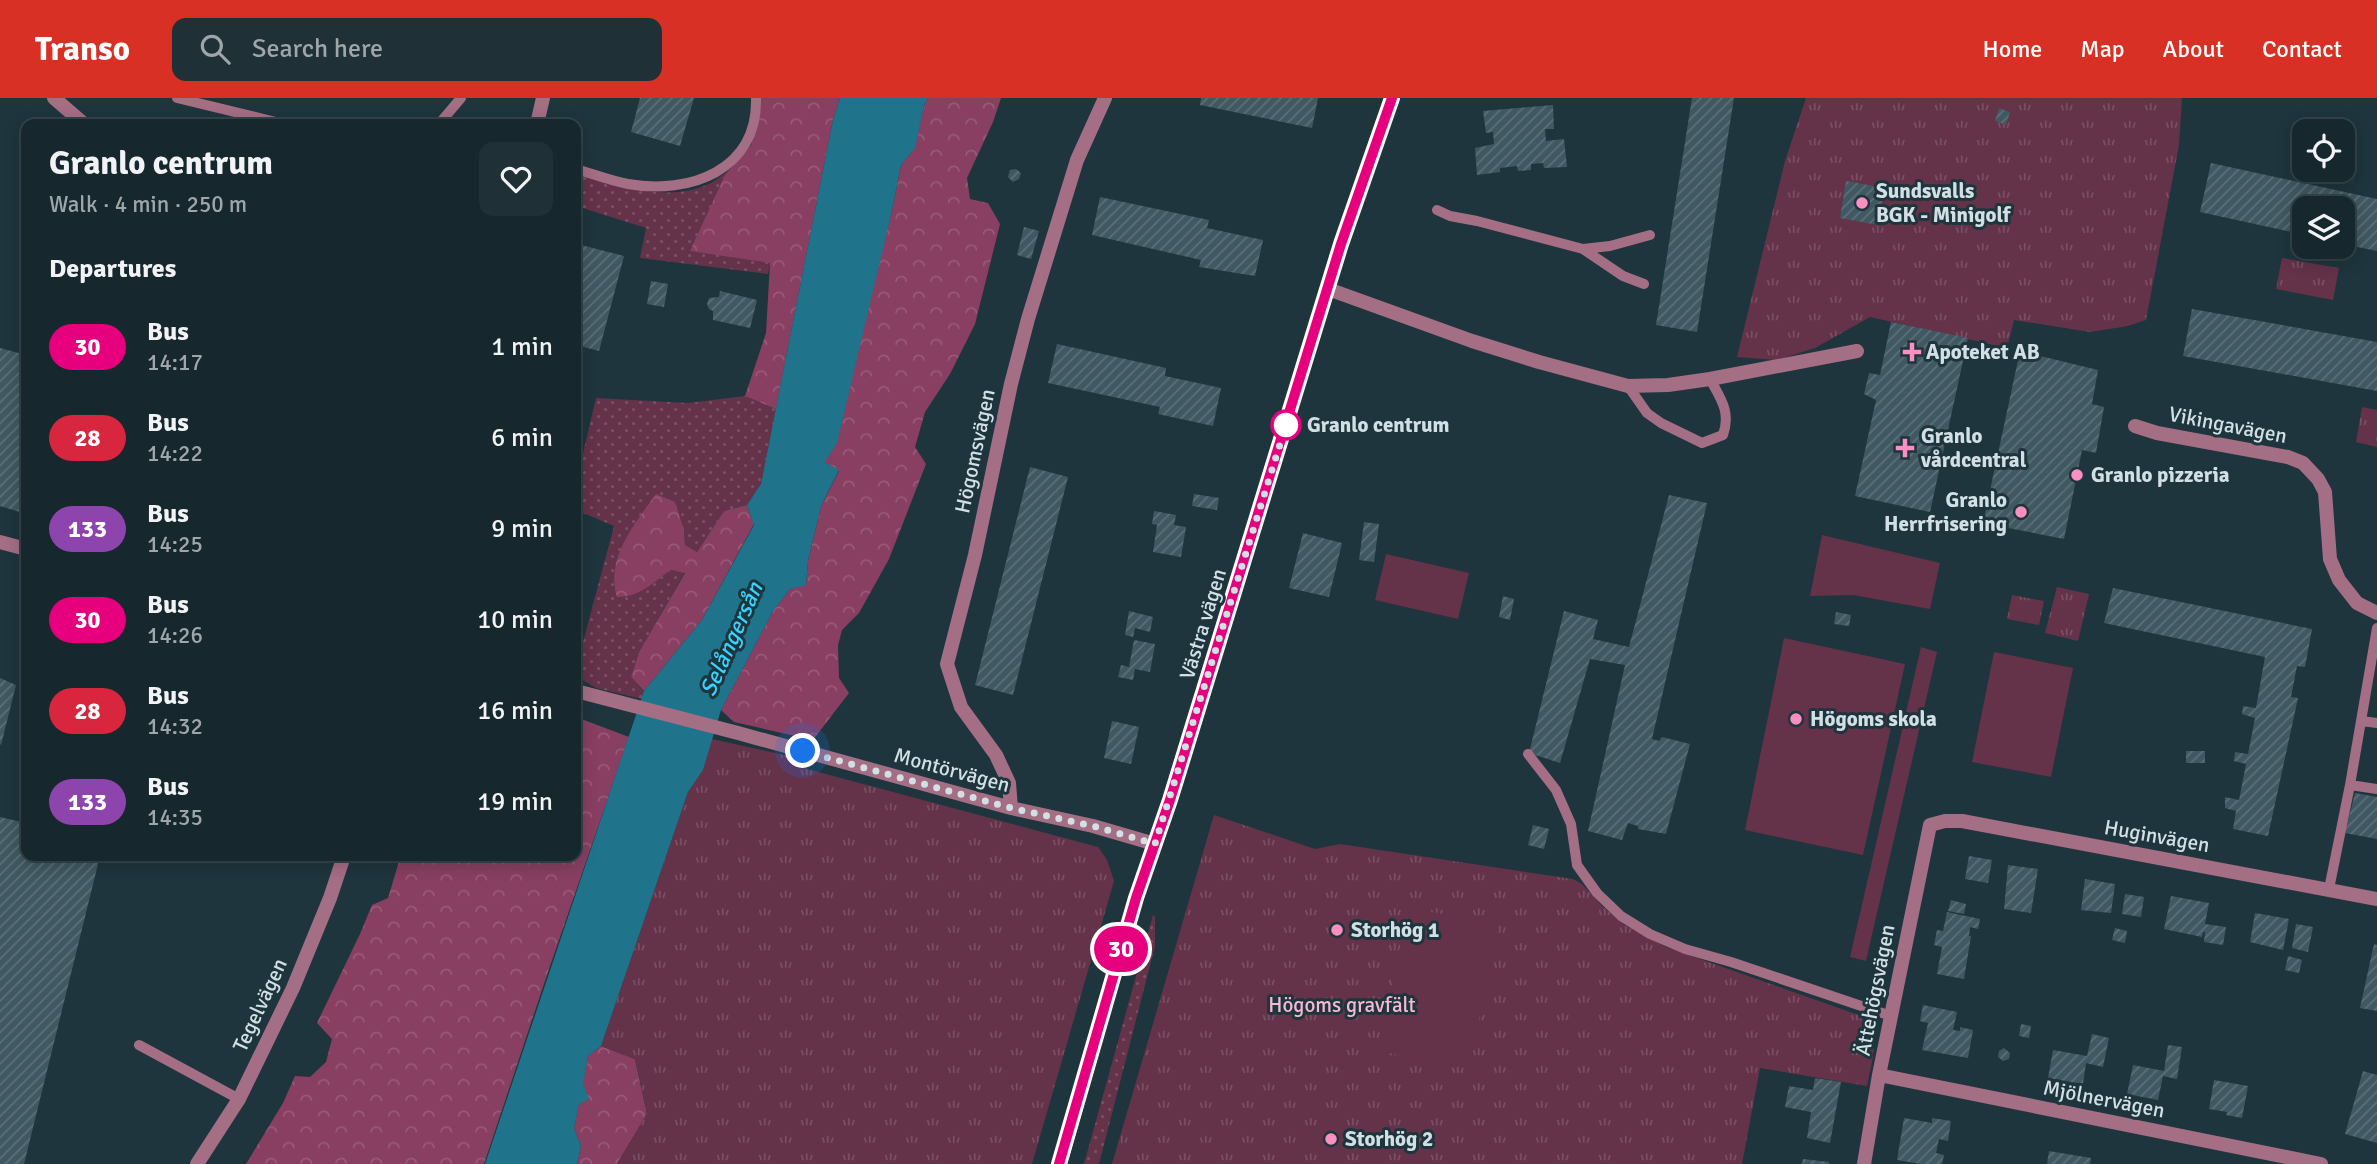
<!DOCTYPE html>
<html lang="en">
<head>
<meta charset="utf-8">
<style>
  :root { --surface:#16282e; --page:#1f3036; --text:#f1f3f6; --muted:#9ea6aa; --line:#35444a; --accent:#d93025 }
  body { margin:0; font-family:Signika,sans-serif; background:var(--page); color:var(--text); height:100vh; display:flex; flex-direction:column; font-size:26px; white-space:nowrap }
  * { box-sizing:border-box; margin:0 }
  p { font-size:23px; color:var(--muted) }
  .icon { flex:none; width:38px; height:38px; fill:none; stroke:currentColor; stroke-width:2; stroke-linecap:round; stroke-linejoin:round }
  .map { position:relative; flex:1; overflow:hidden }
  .panel { position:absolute; left:21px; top:21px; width:560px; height:742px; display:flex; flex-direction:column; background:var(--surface); border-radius:14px; box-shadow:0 4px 18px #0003,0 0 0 2px var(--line) }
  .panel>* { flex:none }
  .badge { padding:0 14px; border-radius:23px; font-size:24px; line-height:46px }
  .fabs { position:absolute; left:2292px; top:21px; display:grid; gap:14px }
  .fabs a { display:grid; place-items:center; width:63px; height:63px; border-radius:14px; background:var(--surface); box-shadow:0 4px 18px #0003,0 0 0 2px var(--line); font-size:35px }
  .you { position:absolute; width:35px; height:35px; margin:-18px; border:5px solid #fff; border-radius:50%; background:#1a73e8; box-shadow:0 0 0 10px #1a73e833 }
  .map>.badge { position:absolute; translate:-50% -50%; box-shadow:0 0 0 4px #fff }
  h2 { padding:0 28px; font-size:26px; line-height:63px }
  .round { display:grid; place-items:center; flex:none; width:74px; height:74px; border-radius:14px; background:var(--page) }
  .summary { display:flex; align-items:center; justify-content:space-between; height:119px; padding:0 28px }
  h1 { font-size:33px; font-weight:700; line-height:52px }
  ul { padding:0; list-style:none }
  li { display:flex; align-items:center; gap:21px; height:91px; padding:0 28px }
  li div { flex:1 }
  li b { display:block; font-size:26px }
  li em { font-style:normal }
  li .badge { min-width:77px; font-weight:700; text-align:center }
  header { display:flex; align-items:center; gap:42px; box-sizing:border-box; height:98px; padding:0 35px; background:var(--accent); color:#fff }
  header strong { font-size:33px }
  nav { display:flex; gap:38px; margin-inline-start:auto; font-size:24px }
  .search { width:490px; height:63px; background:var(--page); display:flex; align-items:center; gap:18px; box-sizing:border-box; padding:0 24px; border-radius:14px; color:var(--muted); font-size:26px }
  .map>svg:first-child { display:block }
</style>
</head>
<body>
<header>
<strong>Transo</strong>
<div class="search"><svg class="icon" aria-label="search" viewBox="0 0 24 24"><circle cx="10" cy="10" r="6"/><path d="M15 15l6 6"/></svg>Search here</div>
<nav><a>Home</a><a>Map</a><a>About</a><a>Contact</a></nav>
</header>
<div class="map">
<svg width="2377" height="1066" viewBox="0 0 2377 1066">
  <defs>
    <pattern id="grass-dots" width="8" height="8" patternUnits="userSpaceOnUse" patternTransform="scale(1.75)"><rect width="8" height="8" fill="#643249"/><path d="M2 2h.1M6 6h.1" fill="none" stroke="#794f63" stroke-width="1.8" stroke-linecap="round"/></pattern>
    <pattern id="forest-crowns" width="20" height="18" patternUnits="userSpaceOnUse" patternTransform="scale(1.75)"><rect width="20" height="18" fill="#883f61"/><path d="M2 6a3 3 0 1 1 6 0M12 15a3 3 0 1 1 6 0" fill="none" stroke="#985a78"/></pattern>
    <pattern id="park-tufts" width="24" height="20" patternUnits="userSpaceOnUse" patternTransform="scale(1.75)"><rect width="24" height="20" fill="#643249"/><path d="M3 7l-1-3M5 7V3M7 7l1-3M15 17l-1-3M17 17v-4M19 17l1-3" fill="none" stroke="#794f63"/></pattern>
    <pattern id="building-hatch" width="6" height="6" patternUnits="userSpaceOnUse" patternTransform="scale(1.75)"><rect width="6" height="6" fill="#405861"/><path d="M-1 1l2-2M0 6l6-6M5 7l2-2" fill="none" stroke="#5b7078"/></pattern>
  </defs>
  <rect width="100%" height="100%" fill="#1e353d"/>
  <path fill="url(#grass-dots)" d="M 733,69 L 770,165 L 768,176 L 640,160 L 646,130 L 576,108 L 576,76 C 617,87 669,106 711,85 C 718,81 726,74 733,69 Z
    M 745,298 L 776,311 L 761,387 L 747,407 L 724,413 L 697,454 L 685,447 L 684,432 L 657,481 L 671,472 L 685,474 L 639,554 L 631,579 L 645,595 L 642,601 L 596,590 L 576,578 L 576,564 L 580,555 L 614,428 L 576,412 L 576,385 L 596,300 L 688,305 Z
    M 1153,817 L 1155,819 L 1155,848 L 1099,1066 L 1084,1066 Z"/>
  <path fill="url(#forest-crowns)" d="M 760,0 L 840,0 L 833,22 L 776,311 L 745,298 L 766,235 L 770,165 L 690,153 L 725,77 L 751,47 L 757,26 Z
    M 928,0 L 1001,0 L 993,24 L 967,80 L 970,101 L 988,105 L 1000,126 L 975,226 L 950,276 L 925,314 L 915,349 L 926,366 L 889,461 L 859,515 L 842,532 L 838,547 L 839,580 L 849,595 L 813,642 L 734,624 L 721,612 L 773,513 L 790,491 L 806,486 L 808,463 L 821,408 L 839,373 L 825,364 L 891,117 L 901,67 L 914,51 L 924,8 Z
    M 656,396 L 675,404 L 684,432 L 685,447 L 697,454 L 724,413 L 747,407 L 754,426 L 702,522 L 644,593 L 631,579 L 639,554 L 685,475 L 671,472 C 653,484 641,499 617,499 C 605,461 635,425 656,396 Z
    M 576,619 L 629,639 L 548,874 L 484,1066 L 246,1066 L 283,1005 L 295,978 L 310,979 L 326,964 L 332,941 L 317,925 L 360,836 L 372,807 L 388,800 L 400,760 L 398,758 L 576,758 Z
    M 601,948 L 635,961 L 647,1016 L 617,1066 L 577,1066 L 581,1048 L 574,1030 L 588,958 Z"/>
  <path fill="url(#park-tufts)" d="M 1806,0 L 2182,0 L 2179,47 L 2146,222 L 2128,228 L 2090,234 L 2014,222 L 2007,250 L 1870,219 L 1815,250 L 1777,262 L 1737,259 L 1785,63 Z
    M 2282,160 L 2339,170 L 2333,202 L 2276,191 Z
    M 2362,309 L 2377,312 L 2377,349 L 2356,344 Z
    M 2057,489 L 2089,496 L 2078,543 L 2045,535 Z
    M 2012,497 L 2044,503 L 2039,527 L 2007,521 Z
    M 712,641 L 784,657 L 807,671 L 1098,749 L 1107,762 L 1114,783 L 1032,1066 L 617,1066 L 647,1016 L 635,961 L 601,948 L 688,694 L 703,671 Z
    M 1214,717 L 1315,751 L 1340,746 L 1573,781 L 1582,786 L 1602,808 L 1625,827 L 1666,849 L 1864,919 C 1882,939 1871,964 1867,988 L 1760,970 L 1742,1066 L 1112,1066 Z"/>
  <path fill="#643249" d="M 1822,437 L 1940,465 L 1930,511 L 1853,497 L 1810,498 Z
    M 1386,456 L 1469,475 L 1458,521 L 1375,502 Z
    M 1784,540 L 1905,566 L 1863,757 L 1745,732 Z
    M 1921,549 L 1937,554 L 1866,863 L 1850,859 Z
    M 1994,554 L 2073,570 L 2051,679 L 1972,664 Z
    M 1408,809 L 1498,827 L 1469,971 L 1379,953 Z"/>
  <path fill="#1f748c" d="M 840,0 L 928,0 L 924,8 L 915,50 L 901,67 L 891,117 L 837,345 L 825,364 L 839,372 L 821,408 L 808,463 L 806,487 L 790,491 L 773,513 L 721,612 L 703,672 L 688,694 L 601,948 L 588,958 L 583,986 L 589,1001 L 579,1006 L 574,1030 L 581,1048 L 577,1066 L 485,1066 L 644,593 L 702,522 L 754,427 L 747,407 L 761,386 L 833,22 Z"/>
  <path fill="url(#building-hatch)" d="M 640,0 L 694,0 L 680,48 L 631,34 Z
    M 1201,0 L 1318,0 L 1312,30 L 1200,7 Z
    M 1692,0 L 1734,0 L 1697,234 L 1656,227 Z
    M 1553,7 L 1554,31 L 1545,31 L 1546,43 L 1564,41 L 1567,69 L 1544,70 L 1543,65 L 1531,66 L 1531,72 L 1518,73 L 1517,68 L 1500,70 L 1500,74 L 1477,77 L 1475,50 L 1494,46 L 1493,34 L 1486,35 L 1483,13 Z
    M 1999,10 L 2010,14 L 2006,27 L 1995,23 Z
    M 2211,65 L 2377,101 L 2377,153 L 2343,146 L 2343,110 L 2305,110 L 2305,137 L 2200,114 Z
    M 1016,71 L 1021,75 L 1019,81 L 1013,84 L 1008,79 L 1010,72 Z
    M 1846,83 L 1885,90 L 1878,127 L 1840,120 Z
    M 1100,99 L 1209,122 L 1207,130 L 1263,142 L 1255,178 L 1199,169 L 1201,162 L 1092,137 Z
    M 1024,129 L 1039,133 L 1031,161 L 1017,157 Z
    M 577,146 L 624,158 L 599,253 L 576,247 Z
    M 651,183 L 668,186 L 664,209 L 647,206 Z
    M 720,193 L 757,202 L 750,230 L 713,222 L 713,213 L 709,211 L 707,206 L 709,200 L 719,199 Z
    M 2192,211 L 2377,244 L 2377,293 L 2183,258 Z
    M 1891,224 L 1968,240 L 1930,414 L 1855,398 L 1876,302 L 1864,296 L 1869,275 L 1880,277 Z
    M 1057,246 L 1166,270 L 1165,278 L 1221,290 L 1213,328 L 1158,316 L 1160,309 L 1048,285 Z
    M 0,250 L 26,257 L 26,416 L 0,408 Z
    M 2020,253 L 2098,272 L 2092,306 L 2104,309 L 2096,355 L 2082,352 L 2064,441 L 1983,425 Z
    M 1030,369 L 1068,379 L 1013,597 L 975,587 Z
    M 1194,396 L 1219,400 L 1217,412 L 1192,408 Z
    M 1669,397 L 1707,405 L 1652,641 L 1659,643 L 1662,639 L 1690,646 L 1666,736 L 1638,731 L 1638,728 L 1628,725 L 1622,742 L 1588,733 L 1625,567 L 1590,561 L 1560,665 L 1529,655 L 1564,513 L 1598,522 L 1593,541 L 1629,549 Z
    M 1154,413 L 1176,417 L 1174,427 L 1186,429 L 1181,459 L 1153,454 L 1157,427 L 1152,426 Z
    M 1364,424 L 1379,426 L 1374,464 L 1359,462 Z
    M 1303,435 L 1342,445 L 1329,499 L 1289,490 Z
    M 2113,490 L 2312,531 L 2305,569 L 2297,568 L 2291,599 L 2298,600 L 2268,738 L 2233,731 L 2236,713 L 2225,710 L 2225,699 L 2239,702 L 2246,666 L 2234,663 L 2235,654 L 2248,656 L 2255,620 L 2242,616 L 2243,608 L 2256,610 L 2265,559 L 2104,525 Z
    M 1503,498 L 1514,501 L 1510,522 L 1499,519 Z
    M 1129,513 L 1153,519 L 1150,534 L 1135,530 L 1133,539 L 1125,537 Z
    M 1836,514 L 1851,517 L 1849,528 L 1834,526 Z
    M 1134,542 L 1155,546 L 1150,574 L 1135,571 L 1133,582 L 1118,579 L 1121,567 L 1129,569 Z
    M 0,580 L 16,587 L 1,647 L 0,646 Z
    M 1112,623 L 1139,629 L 1131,666 L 1104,660 Z
    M 2186,653 L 2205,653 L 2205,665 L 2186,665 Z
    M 2355,695 L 2377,699 L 2377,741 L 2345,735 Z
    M 0,719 L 26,725 L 26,758 L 100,758 L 24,1066 L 0,1066 Z
    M 1533,727 L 1549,731 L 1544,751 L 1528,747 Z
    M 1969,758 L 1992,762 L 1988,785 L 1965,781 Z
    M 2008,767 L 2038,771 L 2031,815 L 2004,811 Z
    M 2085,781 L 2115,786 L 2111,815 L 2081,812 Z
    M 2125,796 L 2144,799 L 2141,819 L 2122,816 Z
    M 2171,798 L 2209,805 L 2205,826 L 2226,829 L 2223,847 L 2204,844 L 2205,834 L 2203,834 L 2202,839 L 2164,831 Z
    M 1951,802 L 1966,806 L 1964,816 L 1948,813 Z
    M 1947,814 L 1980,821 L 1978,831 L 1970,829 L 1969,838 L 1971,838 L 1964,881 L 1937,876 L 1942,849 L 1934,847 L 1937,832 L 1943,833 Z
    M 2255,815 L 2289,821 L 2283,852 L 2250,844 Z
    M 2296,826 L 2313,829 L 2308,854 L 2292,850 Z
    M 2115,830 L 2127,833 L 2125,845 L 2112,842 Z
    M 2374,846 L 2377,847 L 2377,913 L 2360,910 Z
    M 2288,858 L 2302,862 L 2299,875 L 2285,872 Z
    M 1923,907 L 1957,914 L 1953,932 L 1960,933 L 1960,929 L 1973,932 L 1968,960 L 1922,952 L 1928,925 L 1920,923 Z
    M 2021,926 L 2031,928 L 2029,940 L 2019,938 Z
    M 2092,936 L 2109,940 L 2103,969 L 2086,965 L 2083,986 L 2048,980 L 2053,952 L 2087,958 Z
    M 2168,947 L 2182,949 L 2177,981 L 2163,978 L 2158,1002 L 2127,996 L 2133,967 L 2164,973 Z
    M 2004,950 L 2010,955 L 2009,961 L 2003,963 L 1998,959 L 1999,953 Z
    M 2363,973 L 2377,977 L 2377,1045 L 2345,1036 Z
    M 1815,980 L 1841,984 L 1830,1045 L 1807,1040 L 1811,1014 L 1785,1009 L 1789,988 L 1813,992 Z
    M 2214,982 L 2248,988 L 2242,1020 L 2226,1017 L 2227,1014 L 2209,1011 Z
    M 1904,1020 L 1932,1025 L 1932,1020 L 1951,1023 L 1948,1043 L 1939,1041 L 1936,1055 L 1944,1057 L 1942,1066 L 1921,1066 L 1897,1062 Z
    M 2049,1053 L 2091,1060 L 2090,1066 L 2047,1066 Z
    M 1803,1061 L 1829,1064 L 1829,1066 L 1802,1066 Z"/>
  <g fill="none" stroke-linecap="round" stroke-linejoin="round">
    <path stroke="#a46e85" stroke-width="10" d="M 177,0 L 284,26
      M 439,26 L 461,0
      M 576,71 C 593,76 611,83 628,86 C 690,97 758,72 756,0
      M 1437,112 L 1450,118 L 1477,123 L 1583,151 L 1623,178 L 1644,186
      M 1583,151 L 1610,148 L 1650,137
      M 1628,288 L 1647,315 L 1661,325 L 1702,345 L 1723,337 C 1731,314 1721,301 1710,281
      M 2362,623 L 2377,625
      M 1528,656 L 1556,692 L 1571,726 L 1577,767 L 1597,795 L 1621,818 L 1650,836 L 1685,851 L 1731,864 L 1891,918
      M 2350,687 L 2377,691
      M 2329,791 L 2350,687 L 2377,530
      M 139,947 L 239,1001"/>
    <path stroke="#a46e85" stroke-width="14" d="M 54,0 L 84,26
      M 537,26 L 543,0
      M 1328,191 L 1472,243 L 1539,264 L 1628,288 L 1668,287 L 1710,281 L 1857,253
      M 2135,328 L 2157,335 L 2288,359 L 2303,365 L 2318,381 L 2325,394 L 2330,461 L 2339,482 L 2357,505 L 2377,515
      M 0,444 L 26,451
      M 576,593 L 738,635 L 1011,710 L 1093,728 L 1155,746
      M 1011,710 L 1009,685 L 996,657 L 961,609 L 947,566 L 975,457 L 1011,286 L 1028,221 L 1077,62 L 1105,0
      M 1879,977 L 2321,1066
      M 197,1066 L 239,1001 L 293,890 L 330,800 L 344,758
      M 1864,1066 L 1879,977 L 1930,727 L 1945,723 L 1962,723 L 2377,801"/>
    <path stroke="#e58fb4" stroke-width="14" d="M 1060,1066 L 1136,800 L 1170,702 L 1341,146 L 1392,0"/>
  </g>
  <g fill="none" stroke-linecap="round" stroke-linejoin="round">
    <g stroke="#fff" stroke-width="16">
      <path id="line" d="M 1059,1066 L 1136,800 L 1170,702 L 1341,146 L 1392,0"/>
    </g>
    <use href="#line" stroke="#e6007e" stroke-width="10"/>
    <path stroke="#d2e0e5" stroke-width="7" stroke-dasharray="0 12.6" d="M 803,653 L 1011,710 L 1093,728 L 1155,746 L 1286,327"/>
  </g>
  <g fill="#fd8ec0" stroke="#1e353d" stroke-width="2.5">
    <circle cx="1862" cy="105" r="7"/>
    <path d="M1908.5 243.5h7v7h7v7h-7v7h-7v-7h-7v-7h7z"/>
    <path d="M1901.5 339.5h7v7h7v7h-7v7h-7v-7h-7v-7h7z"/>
    <circle cx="2077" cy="377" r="7"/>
    <circle cx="2021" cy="414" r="7"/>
    <circle cx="1796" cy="621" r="7"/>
    <circle cx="1337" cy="832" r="7"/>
    <circle cx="1331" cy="1041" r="7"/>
  </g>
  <circle fill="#fff" stroke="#e6007e" stroke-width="3.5" cx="1286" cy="327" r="14"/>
  <g text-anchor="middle" stroke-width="6" stroke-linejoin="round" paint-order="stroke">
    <g font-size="21" font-weight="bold" fill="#d2e0e5" stroke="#1e353d" text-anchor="start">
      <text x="1876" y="100">Sundsvalls<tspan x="1876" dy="24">BGK - Minigolf</tspan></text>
      <text x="1926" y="261">Apoteket AB</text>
      <text x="1921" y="345">Granlo<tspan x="1921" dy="24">vårdcentral</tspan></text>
      <text x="2091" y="384">Granlo pizzeria</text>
      <text x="2007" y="409" text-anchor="end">Granlo<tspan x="2007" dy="24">Herrfrisering</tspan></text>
      <text x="1810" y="628">Högoms skola</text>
      <text x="1351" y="839">Storhög 1</text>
      <text x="1345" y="1048">Storhög 2</text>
    </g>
    <g font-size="21" font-weight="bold" fill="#d2e0e5" stroke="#1e353d" text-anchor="start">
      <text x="1307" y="334">Granlo centrum</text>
    </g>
    <g font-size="21" fill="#d2e0e5" stroke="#1e353d">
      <text transform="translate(2228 327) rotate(11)" y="7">Vikingavägen</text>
      <text transform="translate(975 353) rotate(-78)" y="7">Högomsvägen</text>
      <text transform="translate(1203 526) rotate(-73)" y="7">Västra vägen</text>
      <text transform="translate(952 672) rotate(15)" y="7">Montörvägen</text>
      <text transform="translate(2157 738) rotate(10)" y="7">Huginvägen</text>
      <text transform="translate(1875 892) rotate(-79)" y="7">Ättehögsvägen</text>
      <text transform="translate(260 907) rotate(-65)" y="7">Tegelvägen</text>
      <text transform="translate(2104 1001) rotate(11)" y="7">Mjölnervägen</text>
    </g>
    <g font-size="21" fill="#f9b8d2" stroke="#1e353d">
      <text x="1342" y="914">Högoms gravfält</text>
    </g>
    <g font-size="23" font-style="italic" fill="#36d3fe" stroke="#1e353d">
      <text transform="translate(731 541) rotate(-66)" y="8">Selångersån</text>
    </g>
  </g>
</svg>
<div class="fabs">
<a><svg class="icon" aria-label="locate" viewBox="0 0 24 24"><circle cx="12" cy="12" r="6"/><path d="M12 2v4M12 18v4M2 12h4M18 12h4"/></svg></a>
<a><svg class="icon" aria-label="layers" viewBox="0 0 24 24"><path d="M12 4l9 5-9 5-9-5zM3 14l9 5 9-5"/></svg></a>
</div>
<div class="you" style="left:803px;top:653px"></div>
<b class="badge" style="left:1121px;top:851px;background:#e6007e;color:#fff">30</b>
<section class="panel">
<div class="summary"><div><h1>Granlo centrum</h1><p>Walk · 4 min · 250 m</p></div><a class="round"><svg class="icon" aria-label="heart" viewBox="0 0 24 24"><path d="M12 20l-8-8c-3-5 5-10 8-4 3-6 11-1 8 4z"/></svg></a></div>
<h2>Departures</h2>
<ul>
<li><span class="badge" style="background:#e6007e;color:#fff">30</span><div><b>Bus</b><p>14:17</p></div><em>1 min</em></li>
<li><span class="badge" style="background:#d7263d;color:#fff">28</span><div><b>Bus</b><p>14:22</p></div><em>6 min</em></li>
<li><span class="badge" style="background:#8e44ad;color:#fff">133</span><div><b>Bus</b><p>14:25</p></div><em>9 min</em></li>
<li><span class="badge" style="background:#e6007e;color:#fff">30</span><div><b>Bus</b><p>14:26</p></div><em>10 min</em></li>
<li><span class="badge" style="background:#d7263d;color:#fff">28</span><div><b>Bus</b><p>14:32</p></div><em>16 min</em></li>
<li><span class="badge" style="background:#8e44ad;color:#fff">133</span><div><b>Bus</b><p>14:35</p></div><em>19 min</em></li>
</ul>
</section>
</div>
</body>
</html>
